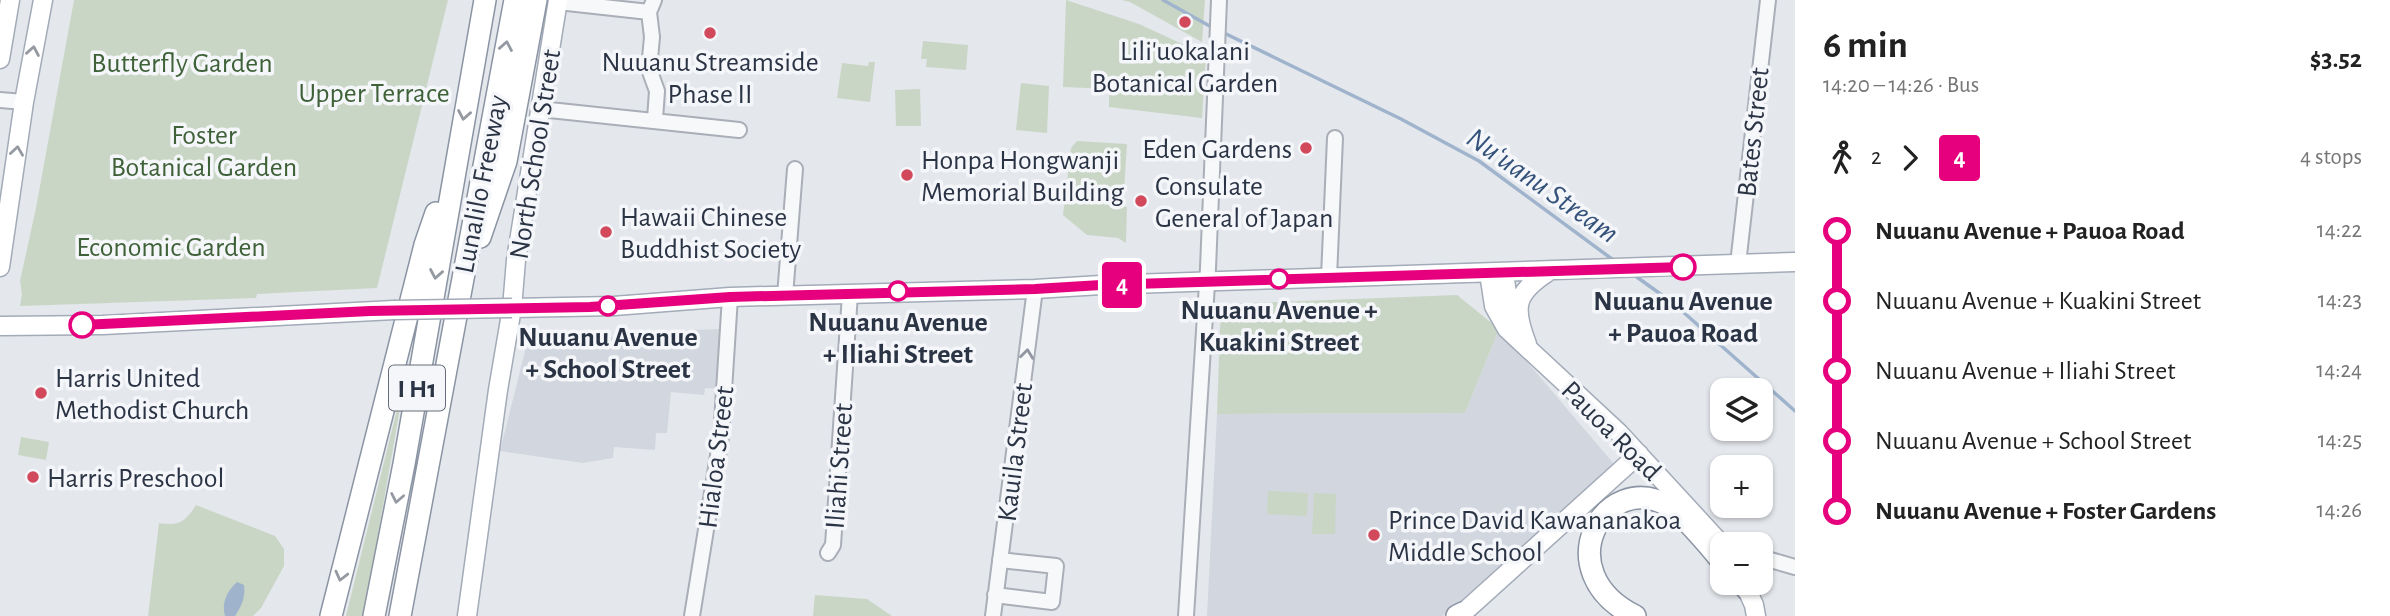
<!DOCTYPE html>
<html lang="en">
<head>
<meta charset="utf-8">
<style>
  :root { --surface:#fff; --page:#f2f2f2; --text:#222; --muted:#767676 }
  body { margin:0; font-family:"Alegreya Sans",sans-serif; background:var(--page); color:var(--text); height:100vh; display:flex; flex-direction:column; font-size:26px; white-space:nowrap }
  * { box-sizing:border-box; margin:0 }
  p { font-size:23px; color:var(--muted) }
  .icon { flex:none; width:38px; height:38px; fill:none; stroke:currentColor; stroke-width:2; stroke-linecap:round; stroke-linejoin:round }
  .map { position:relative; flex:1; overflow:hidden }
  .panel { display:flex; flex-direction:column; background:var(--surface); width:595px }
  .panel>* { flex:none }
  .badge { padding:0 14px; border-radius:5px; font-size:24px; line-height:46px }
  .tools { position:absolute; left:1710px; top:378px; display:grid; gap:14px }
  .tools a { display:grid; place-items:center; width:63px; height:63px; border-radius:14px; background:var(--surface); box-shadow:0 2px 5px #0004; font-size:35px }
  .map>.badge { position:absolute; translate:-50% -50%; box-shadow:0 0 0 4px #fff }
  .legs { display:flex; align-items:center; gap:10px; height:77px; padding:0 28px; font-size:23px }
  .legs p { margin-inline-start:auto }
  .head { display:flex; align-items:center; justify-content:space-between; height:119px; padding:0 28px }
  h1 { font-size:38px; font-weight:700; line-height:52px }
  ul { padding:0 28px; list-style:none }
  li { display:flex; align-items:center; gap:24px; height:70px; font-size:26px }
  li i { display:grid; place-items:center; width:10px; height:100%; margin:0 9px; background:currentColor }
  li i::after { content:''; width:18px; height:18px; margin:-9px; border:5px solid; border-radius:50%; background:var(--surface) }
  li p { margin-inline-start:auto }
  li:first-child i { background:linear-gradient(#0000 50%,currentColor 0) }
  li:last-child i { background:linear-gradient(currentColor 50%,#0000 0) }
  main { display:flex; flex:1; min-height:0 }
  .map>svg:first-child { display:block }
</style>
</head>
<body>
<main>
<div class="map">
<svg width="1795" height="616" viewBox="0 0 1795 616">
  <rect width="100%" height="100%" fill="#e4e7ec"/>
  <path fill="#d2d6de" d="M 723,329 L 721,389 L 705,388 L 704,395 L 671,392 L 667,433 L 656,433 L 655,450 L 614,447 L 613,458 L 583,463 L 500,451 L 527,343 L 530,340 L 620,337 L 621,332 Z
    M 1499,329 L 1614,464 L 1460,606 L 1442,616 L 1207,616 L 1217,414 L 1465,413 Z"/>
  <path fill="#c9d6c5" d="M 74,0 L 448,0 L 377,288 L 257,294 L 256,298 L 20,306 L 22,294 L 20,281 L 36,208 Z
    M 1066,0 L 1139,24 L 1206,55 L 1202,118 L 1109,107 L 1109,89 L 1063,87 Z
    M 1122,0 L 1205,0 L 1202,42 L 1130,2 Z
    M 923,41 L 968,45 L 966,70 L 926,67 L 927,59 L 921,59 Z
    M 869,62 L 875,62 L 870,102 L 837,98 L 842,63 L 868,66 Z
    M 1021,83 L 1049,86 L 1047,133 L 1016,130 Z
    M 920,89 L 921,126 L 896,126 L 895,90 Z
    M 1077,141 L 1127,144 L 1123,206 L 1127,207 L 1126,243 L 1118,238 L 1087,235 L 1063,215 L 1071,148 Z
    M 1457,295 L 1499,329 L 1465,413 L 1217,414 L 1221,304 Z
    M 406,373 L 364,616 L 346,616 Z
    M 21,437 L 49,442 L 46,460 L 18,455 Z
    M 1268,491 L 1308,493 L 1307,516 L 1267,514 Z
    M 1314,493 L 1336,494 L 1335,534 L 1312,534 Z
    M 196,505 L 275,536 L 284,549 L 284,566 L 261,608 L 253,616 L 148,616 L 159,523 C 180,526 185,522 196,505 Z
    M 815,595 L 867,599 L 892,616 L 813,616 Z"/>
  <path fill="#9fb4cc" d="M 237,582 L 244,585 C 246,597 241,607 235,616 L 225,616 C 221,603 227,591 237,582 Z"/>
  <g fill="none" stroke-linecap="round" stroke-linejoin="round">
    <path stroke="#9fb4cc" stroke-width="3.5" d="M 1163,0 L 1215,29
      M 1222,32 L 1401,119 L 1479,161 L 1616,262
      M 1634,275 L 1673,303 L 1795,411"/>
    <g stroke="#a9aeb7" stroke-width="18">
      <path id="minor" d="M 558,2 L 649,12 L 654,0
        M 649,12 L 652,37 L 649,69 L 657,91 L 655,119
        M 0,100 L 24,102
        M 540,109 L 739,130
        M 1738,264 L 1768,0
        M 1329,277 L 1335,138
        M 785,296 L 795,169
        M 828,553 L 833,545 L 850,294
        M 1760,557 L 1795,567
        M 995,595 L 1052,602 L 1056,566 L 1000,560
        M 692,616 L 721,437 L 730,297
        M 993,616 L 1035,289
        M 1186,616 L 1208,268 L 1219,0"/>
    </g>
    <g stroke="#a3abb8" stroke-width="21">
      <path id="major" d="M 0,59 L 10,0
        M 0,267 L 24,102 L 43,0
        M 1489,273 L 1494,306 L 1507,329 L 1619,433 L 1722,545
        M 1504,273 L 1511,321
        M 512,308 L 614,306 L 730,297 L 1035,289 L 1101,285 L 1795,262
        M 0,326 L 103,325 L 394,310
        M 1527,344 C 1513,308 1514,294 1548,272
        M 1744,583 L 1754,605 L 1756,616
        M 1463,613 L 1639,454
        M 467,616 L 498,390 L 512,308 L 516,260 L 558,0"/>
    </g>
    <g stroke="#8b94a3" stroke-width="24">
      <path id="highway" d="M 480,237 L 506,161 L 536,0
        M 1742,583 L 1747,589
        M 331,616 L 425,245 L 436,213
        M 374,616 L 404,464 L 485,0
        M 400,616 L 515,0
        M 1457,616 L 1463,613
        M 1635,616 C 1546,572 1604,468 1669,506 C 1684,515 1710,547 1722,561"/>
    </g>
    <use href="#minor" stroke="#f7f8fa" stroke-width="14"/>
    <use href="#major" stroke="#fff" stroke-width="18"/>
    <use href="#highway" stroke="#fff" stroke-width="21"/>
    <g stroke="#a3abb8" stroke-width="21" stroke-linecap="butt">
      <path id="major-bridge" d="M 394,310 L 512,308"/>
    </g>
    <use href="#major-bridge" stroke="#fff" stroke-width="18"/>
  </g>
  <defs><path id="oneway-chevron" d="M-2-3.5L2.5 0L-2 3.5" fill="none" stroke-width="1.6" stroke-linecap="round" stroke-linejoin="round" transform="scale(1.75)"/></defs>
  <g stroke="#959aa2">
    <use href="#oneway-chevron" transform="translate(506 46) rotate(-80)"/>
    <use href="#oneway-chevron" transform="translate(33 51) rotate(-80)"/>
    <use href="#oneway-chevron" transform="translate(464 115) rotate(100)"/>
    <use href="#oneway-chevron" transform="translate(17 151) rotate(-82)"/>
    <use href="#oneway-chevron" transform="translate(436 274) rotate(100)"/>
    <use href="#oneway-chevron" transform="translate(397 498) rotate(101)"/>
    <use href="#oneway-chevron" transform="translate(341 576) rotate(104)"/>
  </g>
  <use stroke="#9196a0" href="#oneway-chevron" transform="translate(1027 354) rotate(-83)"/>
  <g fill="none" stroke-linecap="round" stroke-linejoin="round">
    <g stroke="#fff" stroke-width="16">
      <path id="line-1" d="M 82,325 L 370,311 L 590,307 L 730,297 L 1035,289 L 1101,285 L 1683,267"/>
    </g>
    <use href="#line-1" stroke="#e6007e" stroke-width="10"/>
  </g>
  <g fill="#d1495b" stroke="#f4f6f9" stroke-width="2.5">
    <circle cx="1185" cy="22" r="7"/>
    <circle cx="710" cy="33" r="7"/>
    <circle cx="1306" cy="148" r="7"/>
    <circle cx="907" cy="175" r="7"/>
    <circle cx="1141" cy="201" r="7"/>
    <circle cx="606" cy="232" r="7"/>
    <circle cx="41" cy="393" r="7"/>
    <circle cx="33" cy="477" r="7"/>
    <circle cx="1374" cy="535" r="7"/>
  </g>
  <g fill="#fff" stroke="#e6007e" stroke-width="3.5">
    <circle cx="1683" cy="267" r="12"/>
    <circle cx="1279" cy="279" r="9"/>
    <circle cx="898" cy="291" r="9"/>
    <circle cx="608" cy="306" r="9"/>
    <circle cx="82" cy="325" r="12"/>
  </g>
  <g text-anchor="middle" stroke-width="7" stroke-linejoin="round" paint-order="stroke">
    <rect fill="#f4f6f9" stroke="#676e7b" stroke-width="2" x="389" y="365.5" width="56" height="45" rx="5"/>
    <g font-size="26" font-weight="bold" fill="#2b3445">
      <text x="417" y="397">I H1</text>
    </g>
    <g font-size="28" fill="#2b3445" stroke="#f4f6f9" text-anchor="start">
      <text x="1185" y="60" text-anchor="middle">Lili'uokalani<tspan x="1185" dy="32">Botanical Garden</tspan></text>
      <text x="710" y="71" text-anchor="middle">Nuuanu Streamside<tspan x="710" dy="32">Phase II</tspan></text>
      <text x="1292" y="158" text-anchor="end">Eden Gardens</text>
      <text x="921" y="169">Honpa Hongwanji<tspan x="921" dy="32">Memorial Building</tspan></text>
      <text x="1155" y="195">Consulate<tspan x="1155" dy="32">General of Japan</tspan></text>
      <text x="620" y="226">Hawaii Chinese<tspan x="620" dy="32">Buddhist Society</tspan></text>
      <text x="55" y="387">Harris United<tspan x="55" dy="32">Methodist Church</tspan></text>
      <text x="47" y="487">Harris Preschool</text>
      <text x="1388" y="529">Prince David Kawananakoa<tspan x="1388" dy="32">Middle School</tspan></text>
    </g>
    <g font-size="28" fill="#3f6138" stroke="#f4f6f9">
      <text x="182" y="72">Butterfly Garden</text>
      <text x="374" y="102">Upper Terrace</text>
      <text x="204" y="144">Foster<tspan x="204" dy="32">Botanical Garden</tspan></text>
      <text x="171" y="256">Economic Garden</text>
    </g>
    <g font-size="28" fill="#2b3445" stroke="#f4f6f9">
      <text transform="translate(1752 132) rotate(-84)" y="10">Bates Street</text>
      <text transform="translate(534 154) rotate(-81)" y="10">North School Street</text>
      <text transform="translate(480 184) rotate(-79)" y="10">Lunalilo Freeway</text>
      <text transform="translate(1612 430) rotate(45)" y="10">Pauoa Road</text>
      <text transform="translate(1014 452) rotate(-83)" y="10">Kauila Street</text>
      <text transform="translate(715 457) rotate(-83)" y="10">Hialoa Street</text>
      <text transform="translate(838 466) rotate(-86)" y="10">Iliahi Street</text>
    </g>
    <g font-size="28" font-weight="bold" fill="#2b3445" stroke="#f4f6f9">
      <text x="1683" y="310">Nuuanu Avenue<tspan x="1683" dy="32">+ Pauoa Road</tspan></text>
      <text x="1279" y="319">Nuuanu Avenue +<tspan x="1279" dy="32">Kuakini Street</tspan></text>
      <text x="898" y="331">Nuuanu Avenue<tspan x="898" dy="32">+ Iliahi Street</tspan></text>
      <text x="608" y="346">Nuuanu Avenue<tspan x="608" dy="32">+ School Street</tspan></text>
    </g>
    <g font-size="30" font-style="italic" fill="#34527a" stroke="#f4f6f9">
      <text transform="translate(1543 185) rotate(35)" y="10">Nuʻuanu Stream</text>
    </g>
  </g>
</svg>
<div class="tools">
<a><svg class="icon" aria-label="layers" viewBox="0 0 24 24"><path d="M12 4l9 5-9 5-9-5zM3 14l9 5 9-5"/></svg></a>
<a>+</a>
<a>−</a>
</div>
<b class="badge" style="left:1122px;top:285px;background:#e6007e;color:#fff">4</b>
</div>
<section class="panel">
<div class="head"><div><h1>6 min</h1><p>14:20 – 14:26 · Bus</p></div><b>$3.52</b></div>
<div class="legs"><svg class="icon" aria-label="walk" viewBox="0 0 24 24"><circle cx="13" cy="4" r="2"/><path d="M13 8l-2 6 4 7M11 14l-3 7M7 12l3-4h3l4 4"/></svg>2<svg class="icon" aria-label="forward" viewBox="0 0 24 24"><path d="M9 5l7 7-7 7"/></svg><b class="badge" style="background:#e6007e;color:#fff">4</b><p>4 stops</p></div>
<ul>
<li><i style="color:#e6007e"></i><b>Nuuanu Avenue + Pauoa Road</b><p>14:22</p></li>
<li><i style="color:#e6007e"></i><span>Nuuanu Avenue + Kuakini Street</span><p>14:23</p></li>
<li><i style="color:#e6007e"></i><span>Nuuanu Avenue + Iliahi Street</span><p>14:24</p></li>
<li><i style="color:#e6007e"></i><span>Nuuanu Avenue + School Street</span><p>14:25</p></li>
<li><i style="color:#e6007e"></i><b>Nuuanu Avenue + Foster Gardens</b><p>14:26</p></li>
</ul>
</section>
</main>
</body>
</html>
